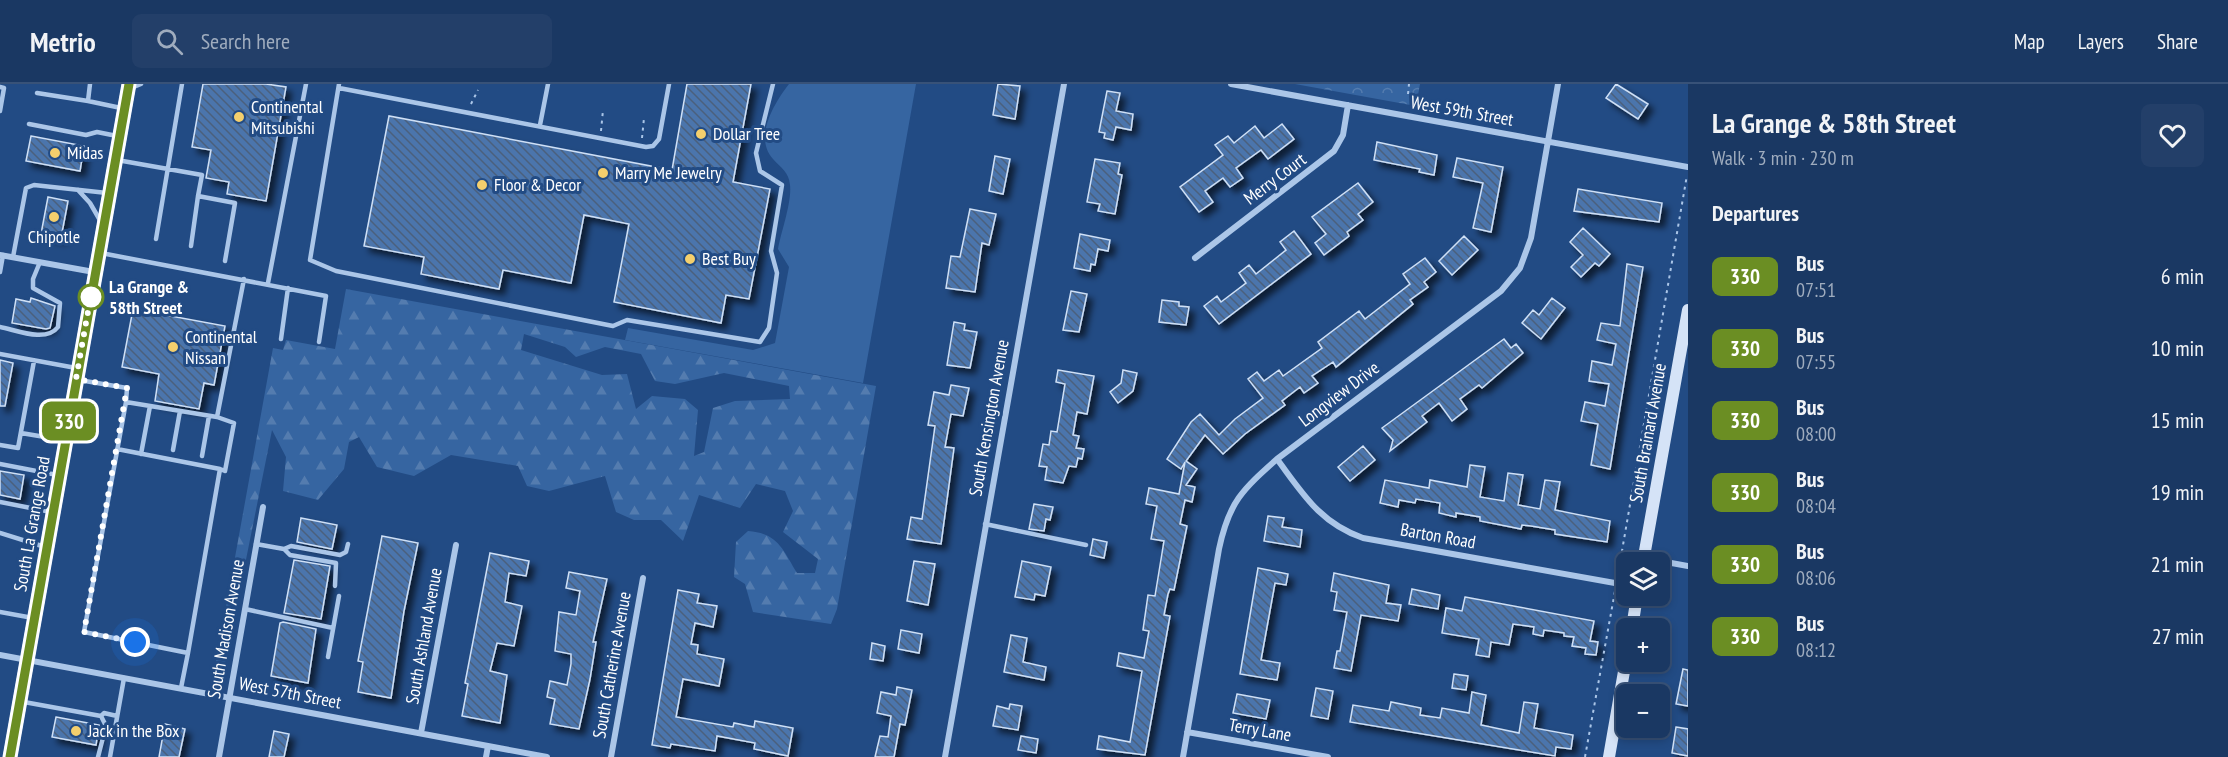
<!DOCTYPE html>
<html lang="en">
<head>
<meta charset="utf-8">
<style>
  :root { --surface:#1a3863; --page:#233f69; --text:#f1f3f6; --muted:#9facbe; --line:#385278 }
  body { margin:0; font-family:"PT Sans Narrow",sans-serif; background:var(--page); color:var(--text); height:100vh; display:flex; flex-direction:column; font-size:22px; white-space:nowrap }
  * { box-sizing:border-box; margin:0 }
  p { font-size:20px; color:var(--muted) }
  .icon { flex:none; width:33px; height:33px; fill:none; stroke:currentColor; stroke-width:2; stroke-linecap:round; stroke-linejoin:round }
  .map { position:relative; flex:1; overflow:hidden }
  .panel { display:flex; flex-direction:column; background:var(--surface); width:540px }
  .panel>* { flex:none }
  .badge { padding:0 12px; border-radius:9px; font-size:21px; line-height:39px }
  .tools { position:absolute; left:1616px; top:468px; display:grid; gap:12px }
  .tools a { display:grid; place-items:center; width:54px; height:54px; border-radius:9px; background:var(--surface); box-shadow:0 3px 9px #0003,0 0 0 2px var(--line); font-size:30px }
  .you { position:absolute; width:30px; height:30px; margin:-15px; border:4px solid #fff; border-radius:50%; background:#1a73e8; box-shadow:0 0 0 9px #1a73e833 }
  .map>.badge { position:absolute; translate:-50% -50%; box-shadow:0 0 0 3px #fff }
  h2 { padding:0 24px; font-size:22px; line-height:54px }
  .round { display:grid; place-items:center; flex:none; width:63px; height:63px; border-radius:9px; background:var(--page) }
  .head { display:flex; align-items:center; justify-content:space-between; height:102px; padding:0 24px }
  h1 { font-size:28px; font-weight:700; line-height:45px }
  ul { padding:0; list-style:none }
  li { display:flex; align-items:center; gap:18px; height:72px; padding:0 24px }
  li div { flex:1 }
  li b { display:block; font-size:22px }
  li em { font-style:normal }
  li .badge { min-width:66px; font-weight:700; text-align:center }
  header { display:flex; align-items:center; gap:36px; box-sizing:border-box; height:84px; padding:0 30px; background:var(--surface); border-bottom:2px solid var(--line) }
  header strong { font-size:28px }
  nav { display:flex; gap:33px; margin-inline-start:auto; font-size:21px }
  .search { width:420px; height:54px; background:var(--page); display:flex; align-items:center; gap:15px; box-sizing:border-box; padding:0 21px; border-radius:9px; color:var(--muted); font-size:22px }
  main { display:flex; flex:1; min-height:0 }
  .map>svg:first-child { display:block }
</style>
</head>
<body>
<header>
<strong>Metrio</strong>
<div class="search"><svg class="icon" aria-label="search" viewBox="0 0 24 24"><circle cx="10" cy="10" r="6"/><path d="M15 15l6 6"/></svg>Search here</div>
<nav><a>Map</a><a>Layers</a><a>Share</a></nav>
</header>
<main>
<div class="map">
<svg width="1688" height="673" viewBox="0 0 1688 673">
  <defs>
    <pattern id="forest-firs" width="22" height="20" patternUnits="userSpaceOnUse" patternTransform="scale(1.5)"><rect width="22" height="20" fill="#3665a1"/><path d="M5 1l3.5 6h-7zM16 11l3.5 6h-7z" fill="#547caf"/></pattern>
    <pattern id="park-crowns" width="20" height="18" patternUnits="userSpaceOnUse" patternTransform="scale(1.5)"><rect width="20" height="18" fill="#3665a1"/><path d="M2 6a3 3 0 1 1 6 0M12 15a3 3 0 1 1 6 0" fill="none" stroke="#547caf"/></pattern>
    <pattern id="building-back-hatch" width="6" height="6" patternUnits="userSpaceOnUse" patternTransform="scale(1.5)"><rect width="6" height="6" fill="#4b75ac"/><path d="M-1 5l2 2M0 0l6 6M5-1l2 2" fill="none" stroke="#4c607c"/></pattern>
    <filter id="shadow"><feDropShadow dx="5.5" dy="5.5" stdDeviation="3" flood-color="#0009"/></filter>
  </defs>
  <rect width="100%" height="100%" fill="#224b84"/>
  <path fill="#3665a1" d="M 789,0 L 916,0 L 863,299 L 625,256 L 628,244 L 753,266 L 775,259 L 789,183 L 778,165 C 781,148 792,118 790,101 C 789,88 781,84 773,75 C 753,53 775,18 789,0 Z"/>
  <path fill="url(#forest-firs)" fill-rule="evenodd" d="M 346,205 L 876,302 L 837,525 L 831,540 L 753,528 L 745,500 L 734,493 L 736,458 L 748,447 C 778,449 783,466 797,489 L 815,489 L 818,475 L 783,448 L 793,427 L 785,407 L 756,400 L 740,424 L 699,411 L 683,457 L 661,436 L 634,436 L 616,428 L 605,392 L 549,407 L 527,402 L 518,382 L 451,371 L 414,392 L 377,383 L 359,353 L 349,358 L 344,385 L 318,416 L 283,407 L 286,373 L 272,346 L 223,590 L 214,589 L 273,264 L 283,266 L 286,256 L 335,265 ZM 524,250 L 565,263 L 576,273 L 605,263 L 641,270 L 655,297 L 675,300 L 724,289 L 789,302 L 790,315 L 735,317 L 713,324 L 704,368 L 694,372 L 698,326 L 685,315 L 652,312 L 636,325 L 627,290 L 602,291 L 521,266 Z"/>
  <path fill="url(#park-crowns)" d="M 1295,0 L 1420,0 L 1416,22 Z"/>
  <path fill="url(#building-back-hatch)" stroke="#cfe0f6" stroke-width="1.5" filter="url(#shadow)" d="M 203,0 L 266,0 L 286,3 L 266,117 L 227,110 L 229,98 L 206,94 L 211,66 L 192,63 Z
    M 687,0 L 751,0 L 733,98 L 770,105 L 749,215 L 726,211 L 721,239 L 614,218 L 629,140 L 584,131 L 571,199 L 503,186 L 499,205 L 421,190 L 424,173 L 364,162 L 389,32 L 672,86 Z
    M 998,0 L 1020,2 L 1015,35 L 993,31 Z
    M 1616,0 L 1648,20 L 1638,35 L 1606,14 Z
    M 1107,7 L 1120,9 L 1116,27 L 1133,30 L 1131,46 L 1116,43 L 1113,56 L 1104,54 L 1105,49 L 1099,48 Z
    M 1282,40 L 1294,55 L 1268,75 L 1261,66 L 1236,84 L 1243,94 L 1230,103 L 1223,94 L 1205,107 L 1213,118 L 1199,128 L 1180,103 L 1223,71 L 1215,61 L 1228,52 L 1234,59 L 1255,42 L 1264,54 Z
    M 31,52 L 84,62 L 80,87 L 26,77 Z
    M 1377,58 L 1437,71 L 1434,91 L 1419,88 L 1420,85 L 1374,76 Z
    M 995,72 L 1010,75 L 1003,110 L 989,107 Z
    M 1457,74 L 1503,83 L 1491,148 L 1473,144 L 1483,99 L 1453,93 Z
    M 1095,75 L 1120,79 L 1118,90 L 1122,91 L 1115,130 L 1098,127 L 1100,120 L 1087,118 Z
    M 1358,99 L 1373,118 L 1358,130 L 1363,136 L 1347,148 L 1349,152 L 1324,171 L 1315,159 L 1326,150 L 1312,133 Z
    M 1578,105 L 1662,119 L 1659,138 L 1574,127 Z
    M 48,113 L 68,117 L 61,154 L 41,150 Z
    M 970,125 L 996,130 L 989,161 L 982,159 L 975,208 L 946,204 L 951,172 L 960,173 Z
    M 1583,144 L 1610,170 L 1599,182 L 1595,179 L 1581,193 L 1571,183 L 1583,171 L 1570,158 Z
    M 1294,147 L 1311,170 L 1219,240 L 1204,222 L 1217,212 L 1221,218 L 1246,199 L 1239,189 L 1249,181 L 1256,190 L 1286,166 L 1280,158 Z
    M 1080,150 L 1110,156 L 1108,167 L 1098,165 L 1095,181 L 1091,180 L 1090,187 L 1074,184 Z
    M 1464,152 L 1478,166 L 1452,191 L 1439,177 Z
    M 1425,174 L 1436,188 L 1424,198 L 1428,203 L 1410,216 L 1413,220 L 1336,283 L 1333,278 L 1312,292 L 1318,299 L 1304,309 L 1300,303 L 1282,317 L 1285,321 L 1245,350 L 1223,370 L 1205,351 L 1186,377 L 1197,385 L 1186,401 L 1195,403 L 1192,418 L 1185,416 L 1180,440 L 1187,442 L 1174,506 L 1170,505 L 1168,510 L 1164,531 L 1170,532 L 1145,671 L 1097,665 L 1099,652 L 1130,658 L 1142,587 L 1117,582 L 1119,569 L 1144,574 L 1149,547 L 1143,546 L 1148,511 L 1155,512 L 1164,457 L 1151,455 L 1157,422 L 1146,420 L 1149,404 L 1179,410 L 1185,378 L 1181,385 L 1167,375 L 1191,338 L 1200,330 L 1219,351 L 1235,335 L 1263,314 L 1248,295 L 1257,288 L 1264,297 L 1279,286 L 1283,292 L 1322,264 L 1318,258 L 1359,227 L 1365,235 L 1410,200 L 1403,190 Z
    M 1627,180 L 1643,183 L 1610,385 L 1591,381 L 1598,340 L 1581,337 L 1585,318 L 1605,322 L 1609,300 L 1589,297 L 1592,277 L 1612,281 L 1616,260 L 1597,256 L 1601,239 L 1620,242 Z
    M 1071,207 L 1087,210 L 1079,248 L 1063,246 Z
    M 31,214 L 55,222 L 50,244 L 46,245 L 12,239 L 16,215 L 30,218 Z
    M 1552,214 L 1565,224 L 1541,255 L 1522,239 L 1533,226 L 1539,231 Z
    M 1162,216 L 1179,218 L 1179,222 L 1189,223 L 1186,241 L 1159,238 Z
    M 133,225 L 225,242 L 214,301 L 204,299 L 199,325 L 155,317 L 159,290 L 122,283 Z
    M 954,238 L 965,240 L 964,246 L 977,248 L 970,284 L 947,281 Z
    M 1504,255 L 1511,264 L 1516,260 L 1523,269 L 1482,304 L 1479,301 L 1460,315 L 1467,325 L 1452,337 L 1439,319 L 1422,332 L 1427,338 L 1390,367 L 1393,356 L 1382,344 Z
    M 0,276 L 13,279 L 5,322 L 0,322 Z
    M 1058,286 L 1094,292 L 1087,330 L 1077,328 L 1073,351 L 1079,352 L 1076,364 L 1084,365 L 1082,375 L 1078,374 L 1076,383 L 1069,382 L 1063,399 L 1045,396 L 1047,383 L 1039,382 L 1043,360 L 1049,361 L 1051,347 L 1057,348 L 1065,300 L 1056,298 Z
    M 1123,286 L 1137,289 L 1133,307 L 1118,319 L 1110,308 L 1121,299 Z
    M 951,301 L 969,304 L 963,332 L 951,330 L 945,363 L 954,364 L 941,460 L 907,455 L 911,433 L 922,435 L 935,342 L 928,341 L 934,308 L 949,311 Z
    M 1363,362 L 1375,376 L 1350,397 L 1338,383 Z
    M 1470,381 L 1485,383 L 1480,413 L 1504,417 L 1508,389 L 1523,391 L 1518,421 L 1540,425 L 1545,396 L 1560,398 L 1555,426 L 1610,437 L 1607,458 L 1555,450 L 1555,446 L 1531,442 L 1522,441 L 1521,445 L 1506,442 L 1480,437 L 1480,433 L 1456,429 L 1456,433 L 1439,429 L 1440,419 L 1416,415 L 1415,419 L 1399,416 L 1398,423 L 1380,419 L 1385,396 L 1429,404 L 1430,396 L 1467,403 Z
    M 0,387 L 24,391 L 20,415 L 0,411 Z
    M 1034,420 L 1053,423 L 1050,436 L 1046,435 L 1044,447 L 1029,445 Z
    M 1268,432 L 1284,434 L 1282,443 L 1302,446 L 1300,463 L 1264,457 Z
    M 301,434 L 337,441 L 332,465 L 297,458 Z
    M 382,452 L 418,459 L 404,527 L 391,614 L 358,608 L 363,578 L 358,577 Z
    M 1093,455 L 1107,458 L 1104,474 L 1090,471 Z
    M 490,469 L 529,477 L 526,492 L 509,489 L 505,518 L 522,522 L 514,562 L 497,559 L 490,587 L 507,591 L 500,639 L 462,632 L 468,600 L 465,599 Z
    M 294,476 L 330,482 L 321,535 L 284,529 Z
    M 914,477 L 935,480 L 928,521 L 907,517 Z
    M 1022,477 L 1051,483 L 1045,512 L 1035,510 L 1034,516 L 1015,513 Z
    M 1258,484 L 1288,490 L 1286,501 L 1275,499 L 1261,576 L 1280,579 L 1277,596 L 1240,590 Z
    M 569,488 L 607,495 L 593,558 L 596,558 L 590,595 L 579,645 L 550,640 L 555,615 L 547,613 L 550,597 L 567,601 L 571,580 L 571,570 L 555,567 L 559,528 L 576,531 L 580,507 L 566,504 Z
    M 1334,489 L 1389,501 L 1386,519 L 1401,521 L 1398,537 L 1361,531 L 1351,587 L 1334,584 L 1337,567 L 1340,567 L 1347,528 L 1334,526 L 1337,508 L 1331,507 Z
    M 1412,505 L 1440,511 L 1438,525 L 1409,520 Z
    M 678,506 L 699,510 L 697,519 L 717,522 L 713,543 L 695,539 L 691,560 L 698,561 L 697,570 L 724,575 L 719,602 L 683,595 L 676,633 L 733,643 L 734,639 L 754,643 L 755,637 L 793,644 L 788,672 L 754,665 L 755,659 L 717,652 L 715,667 L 671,660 L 670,664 L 652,661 Z
    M 1465,513 L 1594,537 L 1590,557 L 1598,558 L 1596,571 L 1585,570 L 1586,564 L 1572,562 L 1574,553 L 1564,552 L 1564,549 L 1544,546 L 1543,552 L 1533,550 L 1534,543 L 1513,540 L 1509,561 L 1491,558 L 1489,573 L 1476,571 L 1479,555 L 1442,549 L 1446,524 L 1462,527 Z
    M 283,538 L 316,545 L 308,599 L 271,592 L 280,539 Z
    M 901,546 L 922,550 L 919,569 L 898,565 Z
    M 1011,551 L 1027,554 L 1023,578 L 1046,583 L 1044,596 L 1004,588 Z
    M 872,559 L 885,562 L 883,577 L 870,575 Z
    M 1683,585 L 1688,586 L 1688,622 L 1676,620 Z
    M 1454,590 L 1468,592 L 1466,606 L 1452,604 Z
    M 897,603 L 912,606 L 905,641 L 900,640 L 894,673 L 875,673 L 880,652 L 888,653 L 891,632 L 877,629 L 881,608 L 896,611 Z
    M 1316,604 L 1333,607 L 1328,635 L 1311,632 Z
    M 1472,608 L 1486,611 L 1481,641 L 1519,649 L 1524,618 L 1538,620 L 1534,644 L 1573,651 L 1571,665 L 1556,663 L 1555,672 L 1350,638 L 1353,621 L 1389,627 L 1391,618 L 1421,624 L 1420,631 L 1440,634 L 1442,624 L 1469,629 Z
    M 1237,610 L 1270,616 L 1266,635 L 1233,629 Z
    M 1010,620 L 1022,622 L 1018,646 L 993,642 L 997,622 L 1009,625 Z
    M 56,633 L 99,641 L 96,661 L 52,653 Z
    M 165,640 L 185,645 L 179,673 L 159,673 Z
    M 1676,643 L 1688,645 L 1688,672 L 1672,669 Z
    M 274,647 L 289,650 L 284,673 L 269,673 Z
    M 1021,652 L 1038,655 L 1036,669 L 1018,666 Z"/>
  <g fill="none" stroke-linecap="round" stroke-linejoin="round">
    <path stroke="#abc6e8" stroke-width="2" stroke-dasharray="3 4.5" stroke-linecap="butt" d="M 1408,10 L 1409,0
      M 471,20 L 478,6
      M 601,47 L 603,26
      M 642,54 L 644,34
      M 1618,490 L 1687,91
      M 1585,673 L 1615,507"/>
    <path stroke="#abc6e8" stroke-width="4.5" d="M 90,0 L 88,17 L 121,24
      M 339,0 L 310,176 L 336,187 L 613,242 L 627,236 L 760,258 L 769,244 L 777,189 L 771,167 L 782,101 L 760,87 L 756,69 L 773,0
      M 0,3 L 4,4 L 0,27
      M 131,4 L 141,0
      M 339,4 L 646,63 L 653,62 L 659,55 L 669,0
      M 37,9 L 88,17
      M 29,40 L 86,51 L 97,48 L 117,52
      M 540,41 L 548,0
      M 117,76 L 202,91 L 198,112
      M 78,106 L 90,119 L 101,138
      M 156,155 L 182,0
      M 191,162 L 198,112 L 235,119 L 225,177
      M 101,169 L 326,212 L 319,258
      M 13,173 L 26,104 L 34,101 L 107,109
      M 0,188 L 3,171
      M 268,199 L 306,0
      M 0,243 C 16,246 46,259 58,243 L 60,219 L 33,204 L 33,195 L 40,178
      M 281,255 L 288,204
      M 0,270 L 76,284
      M 79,296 L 127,304 L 126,318 L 217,333 L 244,195
      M 126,318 L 84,548 L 188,569 L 181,604
      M 217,333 L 234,339 L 225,387 L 220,385
      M 21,349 L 63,356
      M 0,361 L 18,364 L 34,277
      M 117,365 L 220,385 L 188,569
      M 173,366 L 180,327
      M 141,370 L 150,322
      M 202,372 L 209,332
      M 0,380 L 57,391
      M 0,418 L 51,428
      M 985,440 L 1086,461
      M 0,449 L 45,463
      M 256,460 L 284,465 L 290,471 L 336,479 L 335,502
      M 284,465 L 291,462 L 340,471 L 346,468 L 348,460
      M 245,525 L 333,544
      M 0,528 L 33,534
      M 328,573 L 339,512
      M 24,618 L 101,632 L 104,629 L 117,632
      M 98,673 L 106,642 L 101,632
      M 110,673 L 124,594"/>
    <path stroke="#abc6e8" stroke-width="6" d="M 1231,0 L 1688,83
      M 0,171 L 94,188
      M 1195,174 L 1334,67 L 1343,51 L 1348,21
      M 1277,375 C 1303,410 1320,439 1363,454 L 1626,501
      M 1644,474 L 1688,482
      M 0,571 L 547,673
      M 1187,648 L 1328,673
      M 421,649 L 456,461
      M 219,673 L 263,423
      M 486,673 L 488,662
      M 611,673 L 643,494
      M 945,673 L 1064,0
      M 1183,673 L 1219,465 C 1229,418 1242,406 1277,375 L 1501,207 L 1520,184 L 1531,154 L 1558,0"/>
    <path stroke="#d5e3f7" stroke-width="12" d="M 1643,478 L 1688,226
      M 1632,544 L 1637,512
      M 1609,673 L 1626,576"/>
    <path stroke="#eef4fe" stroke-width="15" d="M 10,673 L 129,0"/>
  </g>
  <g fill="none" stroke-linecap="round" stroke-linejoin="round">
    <g stroke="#fff" stroke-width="14">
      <path id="line" d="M 10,673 L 129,0"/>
    </g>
    <use href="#line" stroke="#6b8e23" stroke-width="9"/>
    <path stroke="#fff" stroke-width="6" stroke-dasharray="0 10.8" d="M 91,213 L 92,205 L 76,295 L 127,304 L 84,548 L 135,558"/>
  </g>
  <g fill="#f4cf6d" stroke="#224b84" stroke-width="2">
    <circle cx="239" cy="33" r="6"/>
    <circle cx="701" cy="50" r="6"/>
    <circle cx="55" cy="69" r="6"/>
    <circle cx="603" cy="89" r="6"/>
    <circle cx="482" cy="101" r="6"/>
    <circle cx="54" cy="133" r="6"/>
    <circle cx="690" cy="175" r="6"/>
    <circle cx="173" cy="263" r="6"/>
    <circle cx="76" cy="647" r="6"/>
  </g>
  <circle fill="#fff" stroke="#6b8e23" stroke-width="3" cx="91" cy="213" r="12"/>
  <g text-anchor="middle" stroke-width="6" stroke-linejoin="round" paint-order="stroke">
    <g font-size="18" fill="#fff" stroke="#224b84" text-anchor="start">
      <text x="251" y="29">Continental<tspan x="251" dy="21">Mitsubishi</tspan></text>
      <text x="713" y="56">Dollar Tree</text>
      <text x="67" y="75">Midas</text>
      <text x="615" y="95">Marry Me Jewelry</text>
      <text x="494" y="107">Floor &amp; Decor</text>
      <text x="54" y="159" text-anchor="middle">Chipotle</text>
      <text x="702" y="181">Best Buy</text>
      <text x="185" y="259">Continental<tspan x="185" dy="21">Nissan</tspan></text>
      <text x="88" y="653">Jack in the Box</text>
    </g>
    <g font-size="18" fill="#fff" stroke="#224b84">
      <text transform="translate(1462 27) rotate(10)" y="6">West 59th Street</text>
      <text transform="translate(1275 95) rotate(-37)" y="6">Merry Court</text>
      <text transform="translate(1339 310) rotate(-37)" y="6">Longview Drive</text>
      <text transform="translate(989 334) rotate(-80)" y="6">South Kensington Avenue</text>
      <text transform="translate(1648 349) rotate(-80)" y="6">South Brainard Avenue</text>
      <text transform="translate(32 440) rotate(-80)" y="6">South La Grange Road</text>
      <text transform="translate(1438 452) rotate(10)" y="6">Barton Road</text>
      <text transform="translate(226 545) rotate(-80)" y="6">South Madison Avenue</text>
      <text transform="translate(424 552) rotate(-80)" y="6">South Ashland Avenue</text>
      <text transform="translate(612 581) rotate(-80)" y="6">South Catherine Avenue</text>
      <text transform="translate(290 609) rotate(11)" y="6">West 57th Street</text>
      <text transform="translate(1260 646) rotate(10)" y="6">Terry Lane</text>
    </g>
    <g font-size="18" font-weight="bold" fill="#fff" stroke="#224b84" text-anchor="start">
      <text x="109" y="209">La Grange &amp;<tspan x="109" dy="21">58th Street</tspan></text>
    </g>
  </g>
</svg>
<div class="tools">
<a><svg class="icon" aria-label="layers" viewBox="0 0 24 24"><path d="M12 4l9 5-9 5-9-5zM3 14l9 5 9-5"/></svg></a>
<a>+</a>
<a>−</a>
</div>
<div class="you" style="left:135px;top:558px"></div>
<b class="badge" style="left:69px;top:337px;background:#6b8e23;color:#fff">330</b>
</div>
<section class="panel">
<div class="head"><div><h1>La Grange &amp; 58th Street</h1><p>Walk · 3 min · 230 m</p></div><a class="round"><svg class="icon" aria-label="heart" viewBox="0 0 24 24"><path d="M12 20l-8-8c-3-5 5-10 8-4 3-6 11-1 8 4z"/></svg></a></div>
<h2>Departures</h2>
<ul>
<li><span class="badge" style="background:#6b8e23;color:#fff">330</span><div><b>Bus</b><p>07:51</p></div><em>6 min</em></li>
<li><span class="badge" style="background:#6b8e23;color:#fff">330</span><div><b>Bus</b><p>07:55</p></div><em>10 min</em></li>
<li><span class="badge" style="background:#6b8e23;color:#fff">330</span><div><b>Bus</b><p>08:00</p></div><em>15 min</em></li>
<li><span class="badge" style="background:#6b8e23;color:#fff">330</span><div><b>Bus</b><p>08:04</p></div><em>19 min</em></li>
<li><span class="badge" style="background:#6b8e23;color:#fff">330</span><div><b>Bus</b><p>08:06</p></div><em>21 min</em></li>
<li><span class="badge" style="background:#6b8e23;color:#fff">330</span><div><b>Bus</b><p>08:12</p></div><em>27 min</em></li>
</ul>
</section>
</main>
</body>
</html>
